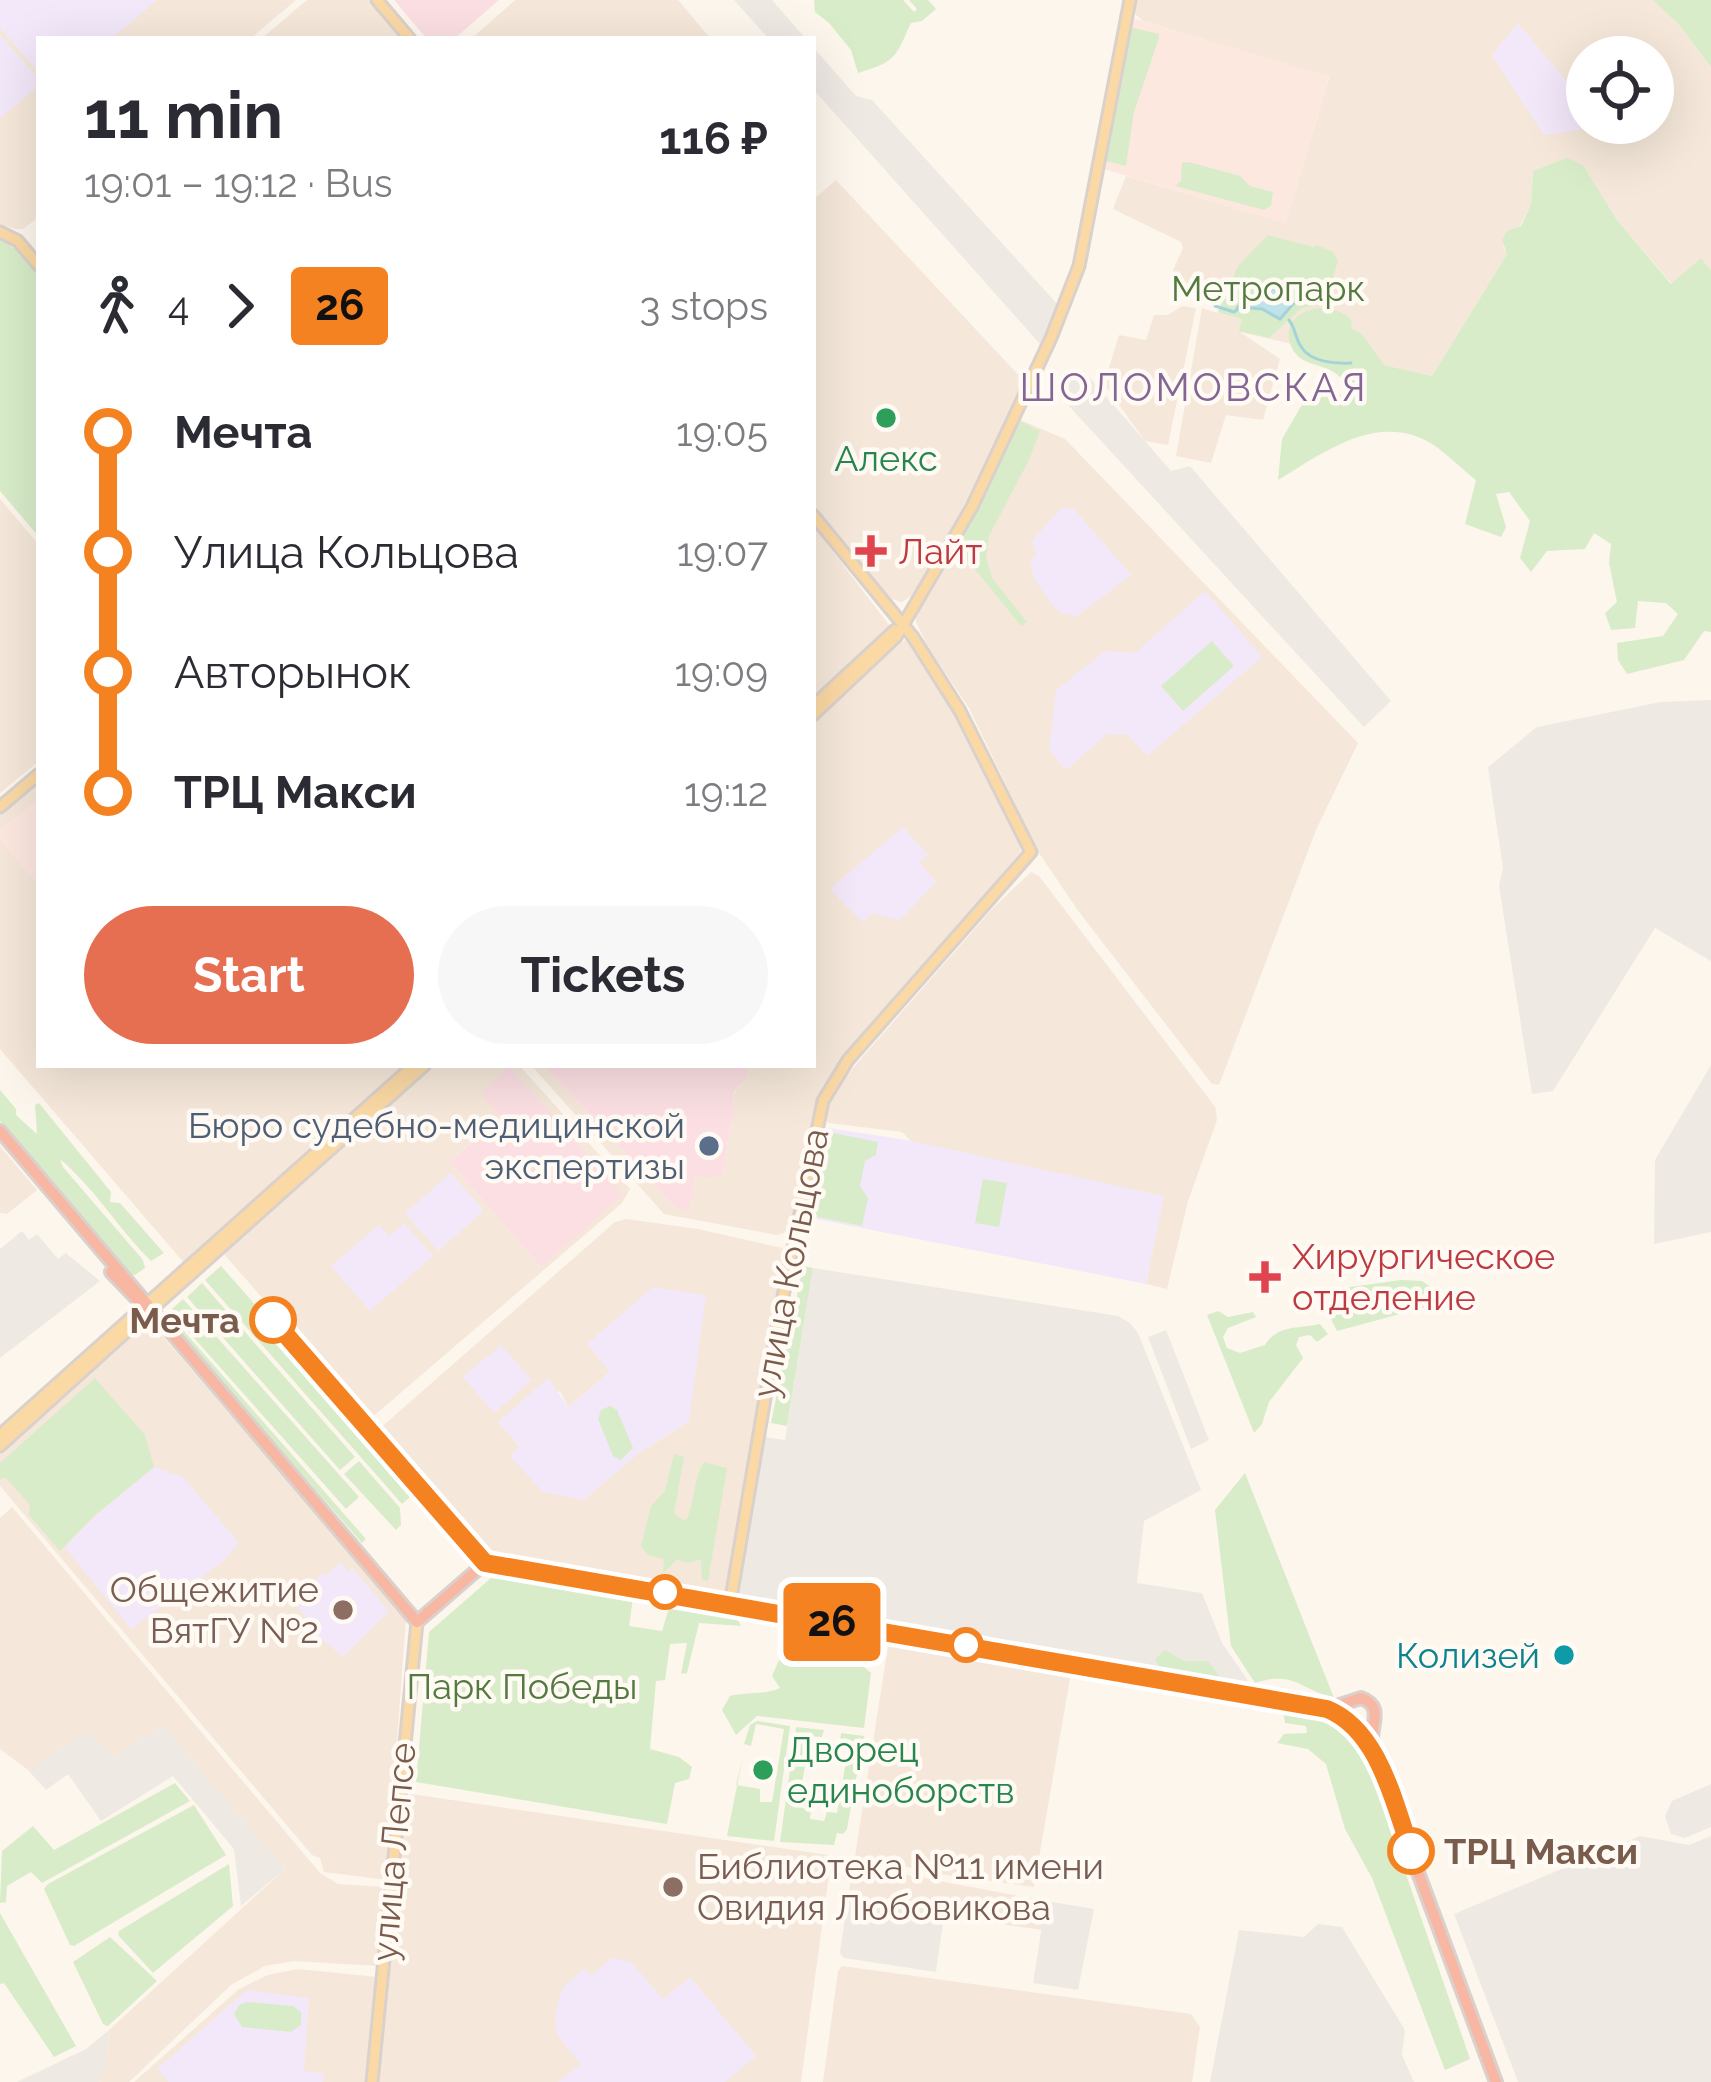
<!DOCTYPE html>
<html lang="en">
<head>
<meta charset="utf-8">
<style>
  :root { --surface:#fff; --page:#f7f7f7; --text:#2b2b33; --muted:#7c7c81; --accent:#e76f51 }
  body { margin:0; font-family:Raleway,sans-serif; background:var(--page); color:var(--text); height:100vh; display:flex; flex-direction:column; font-size:45px; white-space:nowrap }
  * { box-sizing:border-box; margin:0 }
  p { font-size:39px; color:var(--muted) }
  .icon { flex:none; width:66px; height:66px; fill:none; stroke:currentColor; stroke-width:2; stroke-linecap:round; stroke-linejoin:round }
  .map { position:relative; flex:1; overflow:hidden }
  .side { position:absolute; left:36px; top:36px; width:780px; height:1032px; display:flex; flex-direction:column; background:var(--surface); border-radius:0px; box-shadow:0 12px 48px #0002 }
  .side>* { flex:none }
  .badge { padding:0 24px; border-radius:9px; font-size:42px; line-height:78px }
  .controls { position:absolute; left:1566px; top:36px; display:grid; gap:24px }
  .controls a { display:grid; place-items:center; width:108px; height:108px; border-radius:50%; background:var(--surface); box-shadow:0 12px 48px #0002; font-size:60px }
  .map>.badge { position:absolute; translate:-50% -50%; box-shadow:0 0 0 6px #fff }
  .legs { display:flex; align-items:center; gap:18px; height:132px; padding:0 48px; font-size:39px }
  .legs p { margin-inline-start:auto }
  .headline { display:flex; align-items:center; justify-content:space-between; height:204px; padding:0 48px }
  h1 { font-size:66px; font-weight:700; line-height:90px }
  .cta { display:flex; gap:24px; margin-top:auto; padding:24px 48px }
  .cta a { flex:1; height:138px; border-radius:72px; background:var(--accent); color:#fff; font-size:48px; font-weight:700; line-height:138px; text-align:center }
  .cta a+a { background:var(--page); color:var(--text) }
  ul { padding:0 48px; list-style:none }
  li { display:flex; align-items:center; gap:42px; height:120px; font-size:45px }
  li i { display:grid; place-items:center; width:18px; height:100%; margin:0 15px; background:currentColor }
  li i::after { content:''; width:30px; height:30px; margin:-15px; border:9px solid; border-radius:50%; background:var(--surface) }
  li p { margin-inline-start:auto }
  li:first-child i { background:linear-gradient(#0000 50%,currentColor 0) }
  li:last-child i { background:linear-gradient(currentColor 50%,#0000 0) }
  .map>svg:first-child { display:block }
</style>
</head>
<body>
<div class="map">
<svg width="1711" height="2082" viewBox="0 0 1711 2082">
  <rect width="100%" height="100%" fill="#fdf6ec"/>
  <path fill="#f5e8da" fill-rule="evenodd" d="M 0,0 L 296,0 L 250,39 L 39,39 L 39,217 L 23,229 L 16,229 L 0,225 Z
    M 307,0 L 369,0 L 403,39 L 261,39 Z
    M 515,0 L 678,0 L 711,39 L 471,39 Z
    M 1137,0 L 1653,0 L 1680,26 L 1711,67 L 1711,270 L 1701,258 L 1672,284 L 1617,220 L 1583,166 L 1533,172 L 1531,204 L 1520,226 L 1503,246 L 1507,254 L 1432,376 L 1240,332 L 1280,359 L 1263,420 L 1226,415 L 1211,463 L 1176,456 L 1202,308 L 1217,313 L 1222,301 L 1169,279 L 1183,248 L 1181,242 L 1113,209 L 1126,176 L 1286,223 L 1329,77 L 1143,21 L 1135,14 ZM 1587,57 L 1653,57 L 1653,123 L 1587,123 Z
    M 836,180 L 1026,383 L 959,523 L 911,596 L 902,602 L 888,598 L 813,510 L 813,200 Z
    M 1182,306 L 1196,308 L 1168,445 L 1145,441 L 1104,384 L 1119,335 L 1146,340 L 1154,315 L 1168,315 Z
    M 1016,418 L 1065,439 L 1358,743 L 1316,830 L 1219,1085 L 1212,1084 L 1079,912 L 1039,853 L 969,708 L 929,649 L 916,622 L 915,611 Z
    M 0,499 L 39,545 L 39,761 L 0,793 Z
    M 813,526 L 890,626 L 813,699 Z
    M 905,640 L 912,642 L 958,713 L 982,770 L 1016,830 L 1021,851 L 823,1090 L 812,1118 L 790,1231 L 777,1235 L 664,1214 L 531,1065 L 544,1065 L 675,1207 L 689,1210 L 695,1176 L 723,1173 L 731,1122 L 738,1111 L 731,1110 L 735,1091 L 745,1082 L 749,1065 L 813,1065 L 813,720 Z
    M 39,780 L 39,1065 L 409,1065 L 185,1264 L 0,1049 L 0,813 Z
    M 1031,872 L 1039,876 L 1216,1108 L 1217,1120 L 1188,1201 L 1167,1289 L 1146,1284 L 1163,1197 L 913,1143 L 902,1132 L 829,1123 L 824,1119 L 834,1093 L 858,1062 L 993,908 Z
    M 430,1065 L 519,1065 L 630,1189 L 622,1203 L 369,1420 L 222,1252 ZM 500,1115 L 541,1267 L 450,1162 Z
    M 0,1146 L 37,1190 L 7,1214 L 0,1213 Z
    M 626,1219 L 698,1229 L 787,1249 L 725,1594 L 509,1559 L 480,1549 L 378,1430 L 615,1222 ZM 588,1344 L 689,1421 L 639,1453 L 520,1447 L 499,1421 L 560,1391 L 568,1407 L 611,1371 Z
    M 148,1323 L 154,1326 L 406,1618 L 387,1880 L 324,1872 L 320,1858 L 312,1855 L 0,1486 L 0,1449 L 140,1325 Z
    M 12,1507 L 320,1873 L 338,1884 L 386,1887 L 378,1966 L 294,1961 L 265,1966 L 231,1985 L 129,2082 L 99,2082 L 106,2068 L 109,2030 L 285,1869 L 163,1726 L 114,1757 L 88,1731 L 28,1770 L 0,1749 L 0,1518 Z
    M 895,1637 L 1072,1667 L 1034,1887 L 940,1874 L 855,1856 L 888,1646 Z
    M 411,1794 L 828,1855 L 831,1859 L 801,2082 L 379,2082 L 405,1798 Z
    M 859,1866 L 1046,1901 L 1042,1930 L 847,1902 L 853,1869 Z
    M 842,1966 L 1191,2014 L 1200,2027 L 1192,2082 L 823,2082 L 838,1971 Z
    M 298,1969 L 377,1977 L 367,2082 L 134,2082 L 239,1989 L 268,1975 Z"/>
  <path fill="#fde8e0" d="M 1132,18 L 1329,76 L 1286,224 L 1104,169 Z
    M 39,799 L 39,876 L 34,880 L 0,840 L 0,830 Z"/>
  <path fill="#efe9e4" d="M 734,0 L 772,0 L 806,39 L 769,39 Z
    M 813,47 L 856,96 L 872,100 L 1059,306 L 1040,344 L 813,89 Z
    M 1083,370 L 1171,471 L 1190,466 L 1391,701 L 1364,727 L 1057,393 Z
    M 1711,700 L 1711,961 L 1655,928 L 1553,1091 L 1532,1094 L 1499,886 L 1503,868 L 1488,767 L 1537,727 L 1661,702 Z
    M 1711,1065 L 1711,1232 L 1654,1244 L 1655,1160 Z
    M 22,1231 L 29,1240 L 37,1234 L 58,1259 L 66,1253 L 100,1281 L 0,1358 L 0,1249 Z
    M 813,1268 L 1118,1316 L 1130,1323 L 1138,1333 L 1201,1490 L 1144,1521 L 1137,1583 L 1202,1593 L 1222,1643 L 1253,1688 L 739,1596 L 765,1437 L 785,1440 Z
    M 1166,1330 L 1209,1440 L 1191,1449 L 1148,1337 Z
    M 163,1726 L 285,1869 L 241,1906 L 234,1849 L 173,1776 L 101,1821 L 68,1774 L 46,1790 L 28,1770 L 88,1731 L 114,1757 Z
    M 1711,1784 L 1711,1827 L 1685,1838 L 1671,1834 L 1665,1816 L 1672,1801 Z
    M 1640,1836 L 1689,1845 L 1711,1836 L 1711,2082 L 1518,2082 L 1454,1914 Z
    M 1046,1901 L 1094,1909 L 1078,1990 L 1033,1983 Z
    M 847,1902 L 944,1915 L 936,1972 L 844,1958 L 840,1953 Z
    M 1318,1924 L 1342,1927 L 1405,2030 L 1402,2055 L 1414,2082 L 1210,2082 L 1239,1930 L 1304,1937 Z
    M 109,2030 L 106,2068 L 99,2082 L 17,2082 L 86,2049 Z"/>
  <path fill="#f3e8fa" d="M 0,0 L 157,0 L 111,39 L 39,39 L 39,73 L 0,28 Z
    M 1518,23 L 1587,106 L 1587,123 L 1591,123 L 1585,129 L 1544,135 L 1492,55 Z
    M 0,35 L 36,76 L 35,89 L 0,118 Z
    M 1061,508 L 1074,509 L 1131,575 L 1076,617 L 1061,613 L 1051,604 L 1034,578 L 1030,561 L 1036,556 L 1032,541 Z
    M 1205,591 L 1262,657 L 1147,756 L 1128,735 L 1107,734 L 1066,770 L 1049,750 L 1056,690 L 1105,651 L 1135,653 Z
    M 903,827 L 928,855 L 919,862 L 936,882 L 899,921 L 873,913 L 862,922 L 830,889 Z
    M 821,1127 L 907,1140 L 1164,1196 L 1146,1284 L 806,1217 Z
    M 451,1173 L 484,1211 L 438,1251 L 405,1213 Z
    M 404,1223 L 433,1256 L 370,1311 L 331,1266 L 379,1225 L 389,1236 Z
    M 653,1287 L 706,1295 L 689,1421 L 639,1453 L 584,1500 L 543,1492 L 510,1456 L 520,1446 L 498,1422 L 548,1378 L 568,1407 L 610,1372 L 587,1344 Z
    M 501,1345 L 532,1380 L 494,1413 L 463,1377 Z
    M 154,1467 L 183,1477 L 239,1543 L 221,1563 L 131,1629 L 65,1547 L 94,1517 Z
    M 341,1562 L 348,1571 L 352,1568 L 389,1611 L 343,1657 L 317,1635 L 295,1602 L 321,1574 L 326,1575 Z
    M 613,1958 L 631,1962 L 663,1999 L 690,1977 L 756,2056 L 725,2082 L 558,2082 L 581,2064 L 557,2035 L 555,2018 L 562,1988 L 585,1968 L 591,1975 Z
    M 247,1990 L 309,1998 L 304,2071 L 324,2074 L 323,2082 L 169,2082 L 157,2069 Z"/>
  <path fill="#fbdfe3" d="M 394,0 L 499,0 L 454,39 L 427,39 Z
    M 544,1065 L 749,1065 L 745,1082 L 734,1091 L 732,1109 L 739,1111 L 731,1122 L 723,1173 L 711,1178 L 695,1176 L 689,1211 L 675,1207 Z
    M 509,1066 L 623,1195 L 541,1267 L 450,1162 L 500,1116 L 480,1093 Z"/>
  <path fill="#d8ecc9" d="M 814,0 L 903,0 L 914,12 L 917,9 L 909,0 L 928,0 L 936,9 L 922,21 L 911,23 C 895,57 898,61 858,73 L 851,50 L 829,23 L 815,12 Z
    M 1653,0 L 1711,0 L 1711,67 L 1680,26 Z
    M 1134,28 L 1159,34 L 1159,38 L 1134,112 L 1126,166 L 1106,161 L 1127,31 Z
    M 1567,158 L 1583,165 L 1617,220 L 1671,284 L 1701,258 L 1711,270 L 1711,632 L 1704,631 L 1684,660 L 1627,674 L 1618,660 L 1617,643 L 1663,636 L 1678,614 L 1666,603 L 1638,601 L 1635,628 L 1611,630 L 1605,613 L 1617,602 L 1609,563 L 1611,544 L 1594,533 L 1585,549 L 1547,551 L 1531,572 L 1520,558 L 1530,521 L 1509,492 L 1496,494 L 1506,527 L 1501,537 L 1465,524 L 1476,480 C 1460,468 1443,449 1425,440 C 1372,414 1320,455 1278,480 L 1282,439 L 1307,396 L 1336,391 L 1348,401 L 1351,393 C 1336,358 1306,372 1293,350 C 1274,316 1321,294 1351,319 L 1352,329 L 1362,334 L 1384,365 L 1432,376 L 1507,254 L 1502,240 L 1507,231 L 1521,226 L 1531,204 L 1533,171 Z
    M 1189,162 L 1240,176 L 1250,186 L 1273,192 L 1271,206 L 1264,210 L 1175,186 L 1181,181 L 1182,163 Z
    M 1268,235 L 1313,247 L 1317,245 L 1333,252 L 1338,261 L 1325,304 L 1302,308 L 1269,338 L 1239,331 L 1242,319 L 1218,312 L 1238,266 Z
    M 0,239 L 20,252 L 39,273 L 39,537 L 0,491 Z
    M 1018,420 L 1040,431 L 1029,460 L 989,536 L 986,557 L 992,578 L 1027,622 L 1021,626 L 955,545 Z
    M 1212,641 L 1234,666 L 1183,711 L 1161,686 Z
    M 0,1090 L 16,1109 L 16,1115 L 37,1134 L 35,1105 L 39,1103 L 111,1192 L 110,1202 L 120,1203 L 164,1253 L 151,1261 C 117,1227 97,1191 60,1159 L 63,1167 L 143,1260 L 145,1268 L 135,1275 L 124,1274 L 75,1209 L 70,1208 L 0,1121 Z
    M 824,1131 L 878,1142 L 876,1155 L 865,1161 L 860,1186 L 868,1198 L 862,1226 L 808,1215 Z
    M 983,1179 L 1007,1183 L 999,1227 L 975,1223 Z
    M 221,1266 L 418,1490 L 402,1504 L 205,1280 Z
    M 803,1266 L 813,1268 L 787,1426 L 771,1423 Z
    M 1401,1280 L 1422,1281 L 1431,1287 L 1426,1307 L 1337,1331 L 1325,1307 L 1334,1303 L 1343,1288 Z
    M 202,1283 L 355,1457 L 340,1470 L 187,1297 Z
    M 183,1299 L 359,1497 L 346,1509 L 170,1311 Z
    M 1218,1311 L 1228,1317 L 1253,1312 L 1256,1317 L 1228,1328 L 1223,1337 L 1227,1348 L 1240,1353 L 1265,1345 C 1278,1324 1299,1329 1320,1324 L 1328,1334 L 1317,1342 L 1310,1335 L 1299,1337 L 1296,1345 L 1303,1358 L 1269,1402 L 1262,1424 L 1254,1433 L 1207,1315 Z
    M 168,1313 L 366,1539 L 362,1543 L 193,1350 Z
    M 95,1378 L 145,1435 L 154,1467 L 94,1516 L 60,1551 L 29,1515 L 30,1505 L 5,1477 L 0,1480 L 0,1463 Z
    M 610,1406 L 617,1410 L 633,1448 L 621,1460 L 613,1456 L 598,1419 L 601,1410 Z
    M 674,1454 L 684,1457 L 674,1513 L 683,1520 L 687,1519 C 695,1499 693,1480 704,1462 L 727,1468 L 708,1581 L 702,1580 L 701,1559 L 688,1563 L 677,1559 L 663,1574 L 664,1559 L 648,1555 L 641,1546 L 651,1506 L 665,1491 Z
    M 359,1461 L 400,1508 L 401,1525 L 396,1530 L 344,1474 Z
    M 1245,1473 L 1334,1698 C 1300,1689 1292,1670 1255,1683 L 1231,1646 L 1215,1510 Z
    M 491,1578 L 633,1598 L 629,1626 L 662,1631 L 669,1608 L 738,1620 L 741,1626 L 699,1623 L 687,1673 L 681,1674 L 687,1643 L 670,1644 L 665,1680 L 656,1681 L 650,1749 L 679,1757 L 692,1767 L 689,1779 L 675,1783 L 667,1824 L 416,1782 L 429,1632 Z
    M 809,1638 L 823,1645 L 833,1656 L 842,1649 L 871,1673 L 864,1728 L 757,1716 L 736,1735 L 722,1710 L 730,1696 C 747,1692 766,1695 780,1688 L 772,1676 L 779,1660 L 798,1659 Z
    M 1165,1650 L 1184,1661 L 1208,1661 L 1222,1680 L 1161,1671 L 1155,1659 Z
    M 1283,1708 L 1325,1714 L 1356,1730 L 1470,2059 L 1445,2070 L 1372,1878 L 1345,1829 L 1326,1764 L 1308,1749 L 1277,1743 L 1284,1734 L 1307,1733 L 1306,1726 L 1285,1723 Z
    M 757,1721 L 790,1726 L 774,1841 L 727,1836 L 743,1756 L 736,1785 L 760,1789 L 760,1802 L 772,1802 L 784,1729 L 756,1724 L 751,1746 L 744,1744 L 750,1725 Z
    M 796,1727 L 824,1730 L 822,1737 L 810,1736 L 798,1807 L 811,1810 L 810,1819 L 824,1821 L 827,1812 L 837,1813 L 849,1744 L 840,1742 L 841,1733 L 864,1736 L 847,1829 L 843,1834 L 837,1833 L 834,1845 L 780,1842 Z
    M 175,1783 L 190,1801 L 42,1883 L 31,1872 L 7,1886 L 6,1902 L 0,1903 L 2,1851 L 33,1826 L 54,1850 Z
    M 194,1805 L 226,1855 L 74,1946 L 70,1945 L 44,1889 L 48,1884 Z
    M 229,1864 L 233,1906 L 153,1973 L 118,1935 L 119,1931 Z
    M 0,1913 L 76,2046 L 54,2057 L 4,1983 L 0,1984 Z
    M 110,1937 L 157,1981 L 108,2026 L 103,2024 L 73,1962 Z
    M 247,2002 L 293,2006 L 301,2012 L 301,2025 L 291,2032 L 242,2027 L 234,2014 L 239,2005 Z"/>
  <path fill="#bfe3e8" stroke="#a5d3da" stroke-width="3" d="M 1276,286 L 1293,304 L 1280,319 L 1262,309 L 1238,307 L 1245,296 L 1264,294 Z"/>
  <g fill="none" stroke-linecap="round" stroke-linejoin="round">
    <path stroke="#a5d3da" stroke-width="3" d="M 1215,306 L 1234,312 L 1239,308
      M 1289,320 C 1296,329 1295,339 1302,348 C 1311,362 1336,364 1351,363"/>
    <g stroke="#dad1cd" stroke-width="15">
      <path id="major" d="M 377,0 L 410,39
        M 0,232 L 18,241 L 39,266
        M 813,706 L 895,630
        M 813,715 L 896,637 L 972,507 L 1051,338 L 1079,266 L 1130,0
        M 0,807 L 39,774
        M 148,1303 L 414,1065
        M 153,1308 L 425,1065
        M 0,1435 L 142,1308
        M 0,1446 L 147,1313
        M 730,1604 L 779,1316 L 823,1101 L 848,1060 L 1031,852 L 960,711 L 913,637 L 813,515
        M 372,2082 L 417,1622"/>
    </g>
    <g stroke="#dad1cd" stroke-width="16">
      <path id="highway" d="M 0,1131 L 417,1622 L 485,1563 L 1077,1664 L 1336,1713 L 1361,1734 L 1374,1754 L 1496,2082
        M 111,1272 L 156,1319
        M 1330,1708 L 1361,1698 C 1385,1706 1370,1726 1372,1745"/>
    </g>
    <use href="#major" stroke="#fbd9a5" stroke-width="9"/>
    <use href="#highway" stroke="#f7b7a3" stroke-width="10"/>
  </g>
  <g fill="none" stroke-linecap="round" stroke-linejoin="round">
    <g stroke="#fff" stroke-width="27">
      <path id="line-1" d="M 273,1320 L 485,1563 L 1327,1709 C 1379,1730 1394,1803 1411,1851"/>
    </g>
    <use href="#line-1" stroke="#f58220" stroke-width="18"/>
  </g>
  <g fill="#2e9e5b" stroke="#fffaf3" stroke-width="4.5">
    <circle cx="886" cy="418" r="12"/>
    <circle cx="763" cy="1770" r="12"/>
  </g>
  <g fill="#e0444e" stroke="#fffaf3" stroke-width="4.5">
    <path d="M865 533h12v12h12v12h-12v12h-12v-12h-12v-12h12z"/>
    <path d="M1259 1259h12v12h12v12h-12v12h-12v-12h-12v-12h12z"/>
  </g>
  <circle fill="#5c6f8a" stroke="#fffaf3" stroke-width="4.5" cx="709" cy="1146" r="12"/>
  <g fill="#fff" stroke="#f58220" stroke-width="6">
    <circle cx="273" cy="1320" r="21"/>
    <circle cx="665" cy="1592" r="15"/>
    <circle cx="966" cy="1645" r="15"/>
    <circle cx="1411" cy="1851" r="21"/>
  </g>
  <g fill="#8d6e63" stroke="#fffaf3" stroke-width="4.5">
    <circle cx="343" cy="1610" r="12"/>
    <circle cx="673" cy="1887" r="12"/>
  </g>
  <circle fill="#0f9aa8" stroke="#fffaf3" stroke-width="4.5" cx="1564" cy="1655" r="12"/>
  <g text-anchor="middle" stroke-width="9" stroke-linejoin="round" paint-order="stroke">
    <g font-size="36" fill="#537a41" stroke="#fffaf3">
      <text x="1268" y="301">Метропарк</text>
      <text x="522" y="1699">Парк Победы</text>
    </g>
    <g font-size="36" fill="#27864d" stroke="#fffaf3">
      <text x="886" y="471">Алекс</text>
      <text x="787" y="1762" text-anchor="start">Дворец<tspan x="787" dy="41">единоборств</tspan></text>
    </g>
    <g font-size="36" fill="#be3a42" stroke="#fffaf3" text-anchor="start">
      <text x="898" y="564">Лайт</text>
      <text x="1292" y="1269">Хирургическое<tspan x="1292" dy="41">отделение</tspan></text>
    </g>
    <g font-size="36" fill="#4e5e75" stroke="#fffaf3" text-anchor="end">
      <text x="685" y="1138">Бюро судебно-медицинской<tspan x="685" dy="41">экспертизы</tspan></text>
    </g>
    <g font-size="36" fill="#7a5c4d" stroke="#fffaf3">
      <text transform="translate(790 1263) rotate(-79)" y="13">улица Кольцова</text>
      <text transform="translate(393 1852) rotate(-85)" y="13">улица Лепсе</text>
    </g>
    <g font-size="36" font-weight="bold" fill="#7a5c4d" stroke="#fffaf3" text-anchor="end">
      <text x="240" y="1333">Мечта</text>
      <text x="1444" y="1864" text-anchor="start">ТРЦ Макси</text>
    </g>
    <g font-size="36" fill="#785e54" stroke="#fffaf3" text-anchor="end">
      <text x="319" y="1602">Общежитие<tspan x="319" dy="41">ВятГУ №2</tspan></text>
      <text x="697" y="1879" text-anchor="start">Библиотека №11 имени<tspan x="697" dy="41">Овидия Любовикова</tspan></text>
    </g>
    <g font-size="36" fill="#0d838f" stroke="#fffaf3" text-anchor="end">
      <text x="1540" y="1668">Колизей</text>
    </g>
    <g font-size="39" letter-spacing="3" fill="#846695" stroke="#fffaf3">
      <text x="1194" y="401">ШОЛОМОВСКАЯ</text>
    </g>
  </g>
</svg>
<div class="controls">
<a><svg class="icon" aria-label="locate" viewBox="0 0 24 24"><circle cx="12" cy="12" r="6"/><path d="M12 2v4M12 18v4M2 12h4M18 12h4"/></svg></a>
</div>
<b class="badge" style="left:832px;top:1622px;background:#f58220;color:#111">26</b>
<section class="side">
<div class="headline"><div><h1>11 min</h1><p>19:01 – 19:12 · Bus</p></div><b>116 ₽</b></div>
<div class="legs"><svg class="icon" aria-label="walk" viewBox="0 0 24 24"><circle cx="13" cy="4" r="2"/><path d="M13 8l-2 6 4 7M11 14l-3 7M7 12l3-4h3l4 4"/></svg>4<svg class="icon" aria-label="forward" viewBox="0 0 24 24"><path d="M9 5l7 7-7 7"/></svg><b class="badge" style="background:#f58220;color:#111">26</b><p>3 stops</p></div>
<ul>
<li><i style="color:#f58220"></i><b>Мечта</b><p>19:05</p></li>
<li><i style="color:#f58220"></i><span>Улица Кольцова</span><p>19:07</p></li>
<li><i style="color:#f58220"></i><span>Авторынок</span><p>19:09</p></li>
<li><i style="color:#f58220"></i><b>ТРЦ Макси</b><p>19:12</p></li>
</ul>
<div class="cta"><a>Start</a><a>Tickets</a></div>
</section>
</div>
</body>
</html>
